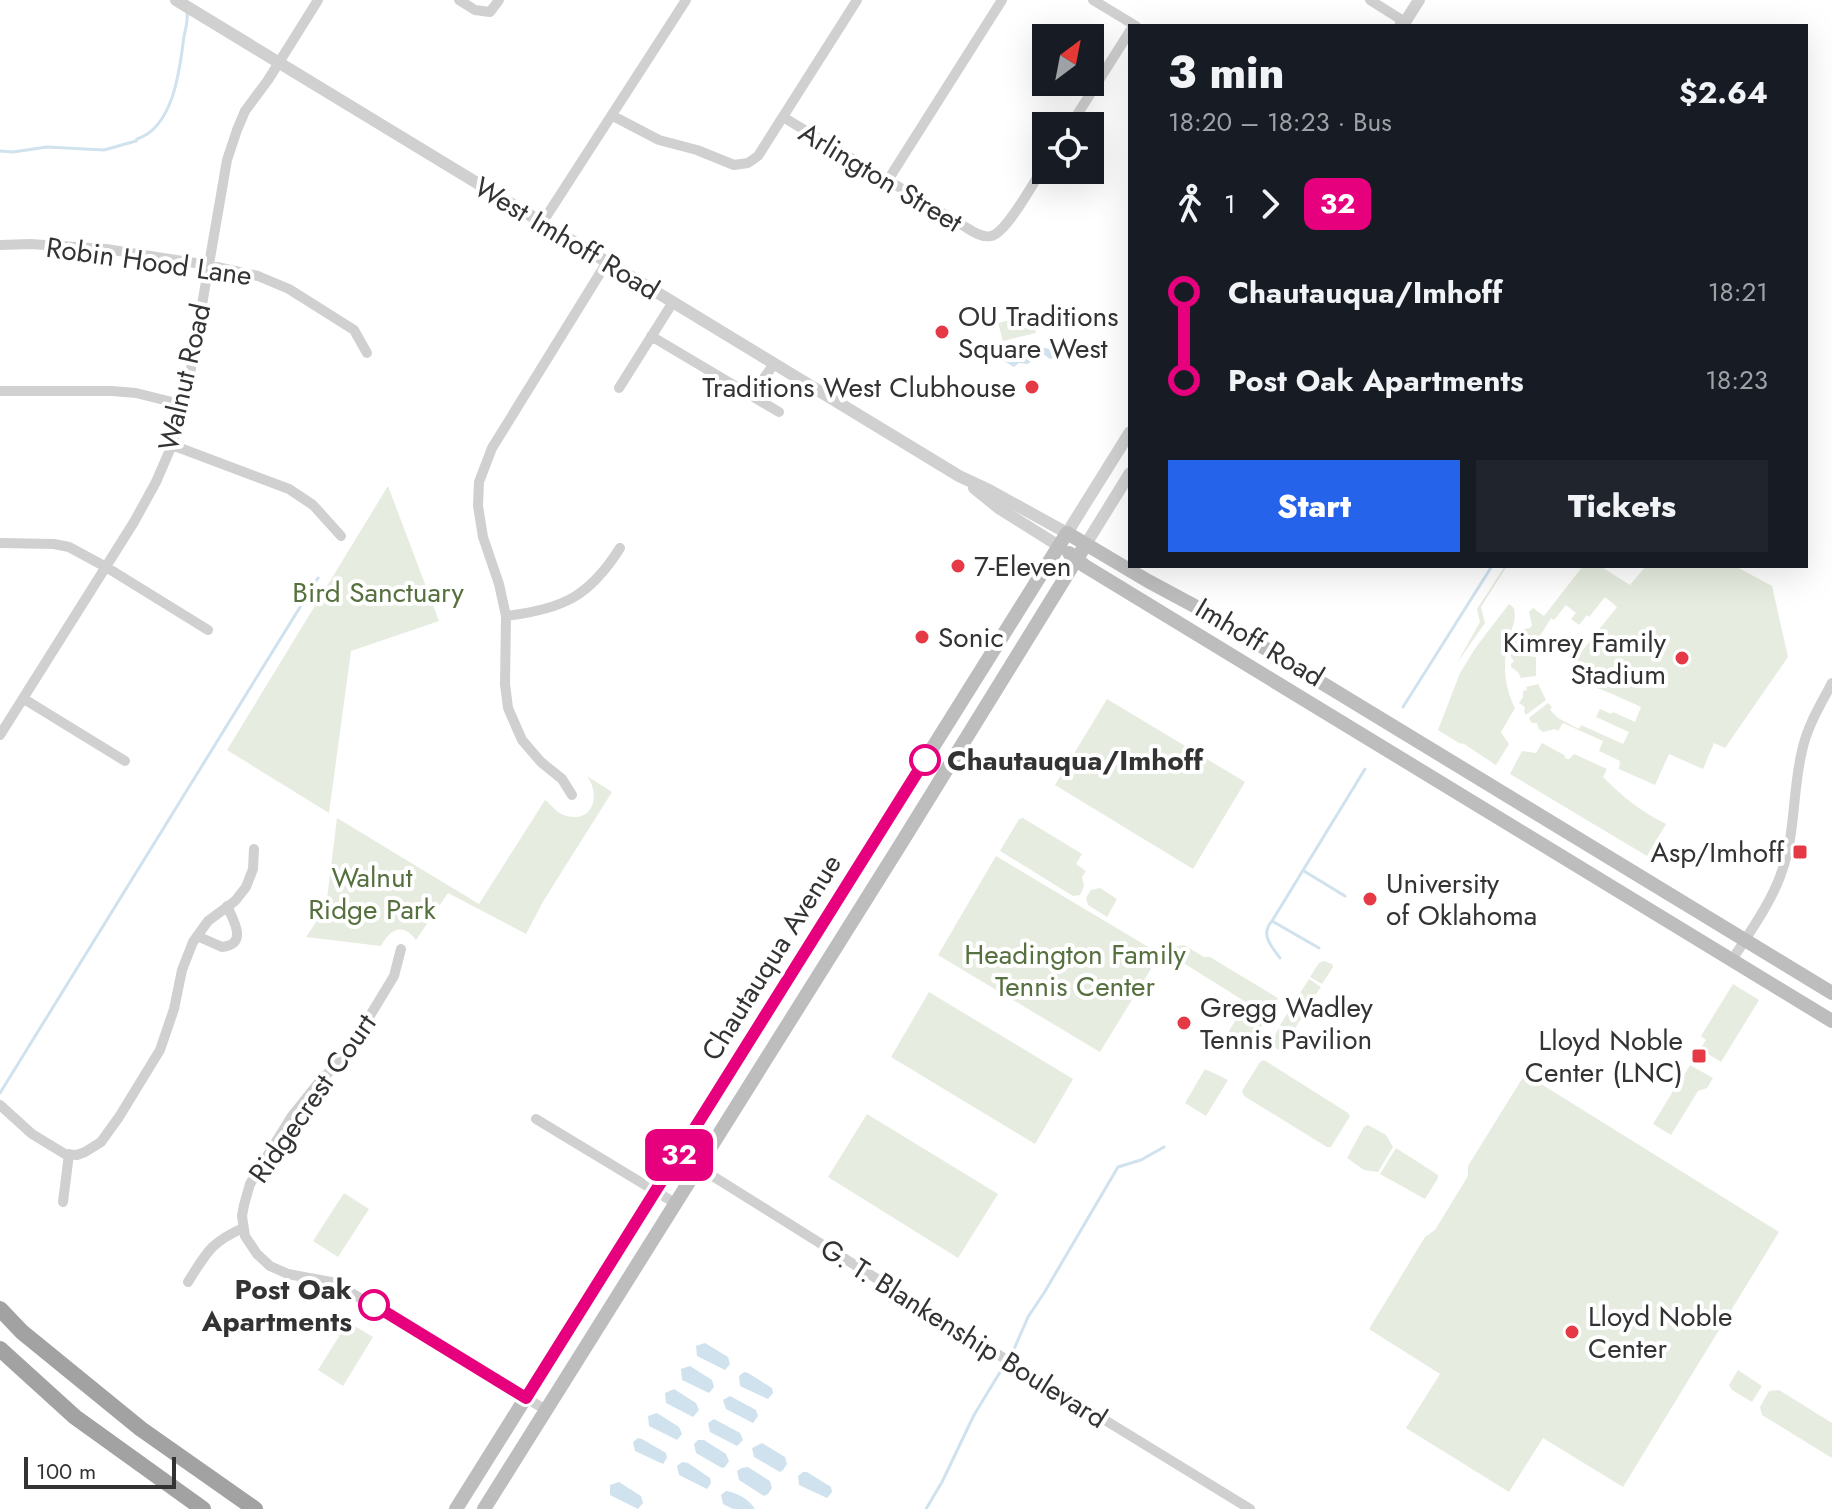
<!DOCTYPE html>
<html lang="en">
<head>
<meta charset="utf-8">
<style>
  :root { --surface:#171b24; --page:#20242c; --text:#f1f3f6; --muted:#9ea1a6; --accent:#2563eb }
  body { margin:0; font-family:Jost,sans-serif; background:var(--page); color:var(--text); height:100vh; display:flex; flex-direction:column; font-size:30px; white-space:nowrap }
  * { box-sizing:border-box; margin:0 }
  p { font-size:26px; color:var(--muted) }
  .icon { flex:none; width:44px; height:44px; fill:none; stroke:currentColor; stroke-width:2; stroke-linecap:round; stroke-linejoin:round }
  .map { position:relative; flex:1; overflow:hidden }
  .details { position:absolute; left:1128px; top:24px; width:680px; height:544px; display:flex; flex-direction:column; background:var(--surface); border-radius:0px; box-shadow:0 8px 32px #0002 }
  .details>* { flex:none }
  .badge { padding:0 16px; border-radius:12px; font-size:28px; line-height:52px }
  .needle { width:52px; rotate:32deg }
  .fabs { position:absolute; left:1032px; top:24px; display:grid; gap:16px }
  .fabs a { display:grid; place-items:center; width:72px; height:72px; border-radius:0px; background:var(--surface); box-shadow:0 8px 32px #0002; font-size:40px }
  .scale { position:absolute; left:24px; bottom:20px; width:152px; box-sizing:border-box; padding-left:8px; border:4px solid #333; border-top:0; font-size:22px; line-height:28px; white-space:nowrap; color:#333; -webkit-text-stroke:6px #fff; paint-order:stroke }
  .map>.badge { position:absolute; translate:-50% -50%; box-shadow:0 0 0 4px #fff }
  .legs { display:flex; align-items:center; gap:12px; height:88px; padding:0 40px; font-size:26px }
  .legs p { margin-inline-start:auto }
  .headline { display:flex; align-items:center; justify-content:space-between; height:136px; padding:0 40px }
  h1 { font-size:44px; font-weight:800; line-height:60px }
  .button { display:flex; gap:16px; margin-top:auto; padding:16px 40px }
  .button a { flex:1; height:92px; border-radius:0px; background:var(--accent); color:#fff; font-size:32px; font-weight:800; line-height:92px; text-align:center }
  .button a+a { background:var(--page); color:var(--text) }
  ul { padding:0 40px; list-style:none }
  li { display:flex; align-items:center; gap:28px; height:88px; font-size:30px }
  li i { display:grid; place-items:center; width:12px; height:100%; margin:0 10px; background:currentColor }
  li i::after { content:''; width:20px; height:20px; margin:-10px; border:6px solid; border-radius:50%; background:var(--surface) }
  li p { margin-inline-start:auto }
  li:first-child i { background:linear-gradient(#0000 50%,currentColor 0) }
  li:last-child i { background:linear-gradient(currentColor 50%,#0000 0) }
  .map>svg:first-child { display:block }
</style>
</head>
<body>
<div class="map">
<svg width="1832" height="1509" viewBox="0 0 1832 1509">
  <rect width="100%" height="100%" fill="#fff"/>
  <path fill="#e6ecdf" d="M 1032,315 L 1036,333 L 1003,341 L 998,323 Z
    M 388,486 L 439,621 L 351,651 L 329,813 L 227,750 Z
    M 1505,566 L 1507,566 L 1481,607 L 1485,623 L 1457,663 L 1480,622 L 1477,609 Z
    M 1583,566 L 1600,566 L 1630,585 L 1646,566 L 1735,566 L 1772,586 L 1788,657 L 1725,748 L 1714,743 L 1703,769 L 1669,754 L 1655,785 L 1619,769 L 1620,761 L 1599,751 L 1603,741 L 1563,723 L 1558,731 L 1555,729 L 1543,732 L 1539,729 L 1537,723 L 1532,723 L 1529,718 L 1548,703 L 1552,707 L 1550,710 L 1558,718 L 1579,729 L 1581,725 L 1623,744 L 1629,732 L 1596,717 L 1600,709 L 1611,714 L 1613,712 L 1635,722 L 1641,707 C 1631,702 1620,698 1610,693 C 1591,685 1565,679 1581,652 L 1617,607 L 1605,597 L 1589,617 L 1587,615 L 1579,625 L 1571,619 L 1576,613 L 1566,605 L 1554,620 L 1551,618 L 1534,646 L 1538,647 L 1537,653 L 1512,649 L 1513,644 L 1516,642 L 1515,639 L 1518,630 L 1530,628 L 1532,625 L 1529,612 L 1533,608 L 1544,616 Z
    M 1509,604 L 1514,608 C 1516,624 1513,623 1509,638 C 1502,662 1504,686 1515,708 L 1501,732 L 1509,744 L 1496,765 L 1464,744 L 1459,743 L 1438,730 L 1460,673 L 1476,647 Z
    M 1511,654 L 1536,657 L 1536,676 L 1521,678 L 1518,672 L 1511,667 L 1511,664 L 1514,661 L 1511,657 Z
    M 1538,684 L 1546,700 L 1526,715 L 1524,711 L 1525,707 L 1519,703 L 1523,697 L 1523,691 L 1527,690 L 1526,687 Z
    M 1107,699 L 1245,782 L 1193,869 L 1055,785 Z
    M 1542,743 L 1564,755 L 1566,759 L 1569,759 L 1574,754 L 1607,769 L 1603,777 C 1623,797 1640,811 1666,824 L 1647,856 L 1510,774 L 1522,751 L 1536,753 Z
    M 587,776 L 612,792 L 544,900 L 526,934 L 448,893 L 416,940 C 403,922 390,929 381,946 L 306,937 L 326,907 L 337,818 L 479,904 L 545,800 C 553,806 557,814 567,816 C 593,823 601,795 587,776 Z
    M 1023,818 L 1082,854 L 1076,864 L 1086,871 L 1082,877 L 1084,886 L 1080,895 L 1073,896 L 1000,851 L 1019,819 Z
    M 996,856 L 1160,954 L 1100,1052 L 938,955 Z
    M 1100,888 L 1117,899 L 1107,917 L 1088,905 L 1086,898 L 1091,890 Z
    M 1184,945 L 1204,957 L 1210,957 L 1278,998 L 1268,1016 L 1174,957 L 1177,946 Z
    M 1324,961 L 1332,964 L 1333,967 L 1322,984 L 1310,977 L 1319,963 Z
    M 1309,979 L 1321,987 L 1307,1008 L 1295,1001 Z
    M 1733,984 L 1759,1000 L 1721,1062 L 1700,1049 L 1706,1040 L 1701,1036 Z
    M 929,992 L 1073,1079 L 1035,1144 L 891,1057 Z
    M 1294,1003 L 1306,1011 L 1292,1033 L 1280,1025 Z
    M 1243,1007 L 1265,1021 L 1244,1054 L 1231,1046 L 1232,1042 L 1225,1038 Z
    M 1279,1028 L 1291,1035 L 1282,1049 L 1279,1050 L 1274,1047 L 1271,1043 Z
    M 1264,1060 L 1348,1113 L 1350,1116 L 1331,1147 L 1327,1147 L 1244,1096 L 1242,1091 L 1260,1062 Z
    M 1690,1065 L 1713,1078 L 1707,1088 L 1698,1091 L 1671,1135 L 1653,1124 L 1678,1083 L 1678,1071 L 1684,1075 Z
    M 1205,1069 L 1228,1080 L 1206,1116 L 1185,1103 Z
    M 1525,1074 L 1779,1232 L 1623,1487 L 1543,1438 L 1509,1492 L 1406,1428 L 1440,1374 L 1369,1329 L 1425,1237 L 1435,1230 L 1468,1176 L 1468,1166 Z
    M 867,1114 L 998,1194 L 958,1258 L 828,1177 Z
    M 1368,1125 L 1386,1135 L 1393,1147 L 1378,1172 L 1364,1170 L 1347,1158 L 1364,1127 Z
    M 1396,1148 L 1438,1175 L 1438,1178 L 1425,1199 L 1380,1174 Z
    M 344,1193 L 369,1209 L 338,1257 L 313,1241 Z
    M 348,1322 L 373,1337 L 343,1386 L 318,1370 Z
    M 1738,1370 L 1762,1386 L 1752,1402 L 1732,1390 L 1729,1385 Z
    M 1779,1390 L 1832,1423 L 1832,1458 L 1762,1415 L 1760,1407 L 1769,1391 Z"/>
  <path fill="#cfe2ee" d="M 1037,346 L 1053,350 L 1055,353 L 1055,357 L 1050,359 L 1043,354 L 1039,361 L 1033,360 L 1028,364 L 1019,363 L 1014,367 L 1004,361 L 1003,357 L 1006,355 L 1016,358 L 1023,351 L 1033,354 Z
    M 705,1343 L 728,1357 L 730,1364 L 725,1370 L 697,1356 L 696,1346 Z
    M 690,1366 L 712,1380 L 714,1387 L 709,1393 L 682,1380 L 681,1369 Z
    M 744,1372 L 748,1373 L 772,1388 L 773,1393 L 768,1399 L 740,1386 L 739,1376 Z
    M 674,1389 L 696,1403 L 699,1410 L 693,1417 L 666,1403 L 665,1393 Z
    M 730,1396 L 756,1410 L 758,1416 L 753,1423 L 726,1409 L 723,1400 Z
    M 657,1413 L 679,1427 L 682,1434 L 677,1440 L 649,1426 L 648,1416 Z
    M 714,1419 L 740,1433 L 743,1440 L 737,1446 L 710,1432 L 708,1423 Z
    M 638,1438 L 642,1439 L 666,1453 L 667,1458 L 663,1464 L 635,1451 L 633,1442 Z
    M 698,1440 L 704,1440 L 726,1454 L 729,1461 L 725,1467 L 722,1468 L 696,1453 L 694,1444 Z
    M 762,1443 L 785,1457 L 787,1464 L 783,1470 L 780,1472 L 754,1457 L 752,1448 Z
    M 682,1462 L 688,1463 L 710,1478 L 711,1483 L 707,1489 L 679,1475 L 677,1466 Z
    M 748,1467 L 770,1481 L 772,1488 L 768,1494 L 764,1496 L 739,1480 L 737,1471 L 742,1468 Z
    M 803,1472 L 807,1472 L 831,1487 L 832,1492 L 827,1498 L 799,1485 L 798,1476 Z
    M 619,1482 L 641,1496 L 643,1503 L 638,1509 L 610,1495 L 610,1485 Z
    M 726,1491 C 736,1492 750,1500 755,1509 L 733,1509 L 723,1504 L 721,1495 Z"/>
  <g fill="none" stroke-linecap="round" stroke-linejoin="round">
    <path stroke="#cfe2ee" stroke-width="3" d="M 0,151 L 13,152 L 47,147 L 104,150 L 136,141 L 137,139 C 174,127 180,68 184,36 C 186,28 188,21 187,12
      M 1403,707 L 1492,566
      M 1304,871 L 1345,896
      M 1272,921 L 1319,948
      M 1280,958 C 1271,946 1260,934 1272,921 L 1365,769
      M 0,1093 L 318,578
      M 926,1509 L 942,1482 L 974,1415 L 1014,1349 L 1028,1317 L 1044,1293 L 1118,1167 L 1141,1160 L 1164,1147"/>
    <path stroke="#d0d0d0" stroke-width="10" d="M 459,0 L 475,10 L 490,12 L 499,0
      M 1093,0 L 1136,26
      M 1370,0 L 1405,22
      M 613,116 L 659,140 L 697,150 L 734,165 L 748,163 L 758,156 L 857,0
      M 783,117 L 967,228 C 973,232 983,238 991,236 C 1007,233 1036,178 1046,163
      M 1070,126 L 1130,31
      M 888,180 L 1002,0
      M 542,223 L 686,0
      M 0,245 L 30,244 L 106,249 L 208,265 L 258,276 L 289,289 L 354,330 L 367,353
      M 651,336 L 779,412
      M 619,388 L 673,302
      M 0,391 L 112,391 L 136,393 L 184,405
      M 751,396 L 774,364
      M 172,445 L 289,489 L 313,505 L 341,536
      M 0,543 L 54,544 L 69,547 L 106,567 L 208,630
      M 506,616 C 563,609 589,597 620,548
      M 24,699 L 125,761
      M 0,735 L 134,522 L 156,482 L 172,445 L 189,380 L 227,160 L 237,130 L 245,111 L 268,80 L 318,0
      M 572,795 L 562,779 L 541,762 L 522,740 L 508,708 L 505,684 L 506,616 L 499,584 L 483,537 L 478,506 L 479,482 L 492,448 L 607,262
      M 197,936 L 222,947 C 248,944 234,921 227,906
      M 401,949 L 394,976 L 357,1037 L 343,1058 L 319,1082 L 292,1116 L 250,1184 L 244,1205 L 242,1216 L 245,1236 L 257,1254 L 270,1266 L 288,1274 L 331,1282 L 350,1292 L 546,1410
      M 1732,960 C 1749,933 1770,905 1781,874 C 1796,834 1792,792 1802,751 C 1807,727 1820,705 1832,683
      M 0,1105 L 32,1134 L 65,1154 L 77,1155 L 85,1152 L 101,1142 L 119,1117 L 160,1050 L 174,1009 L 182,970 L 193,942 L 208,921 L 235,901 L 246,887 L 253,869 L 254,849
      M 536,1119 L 675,1203
      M 679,1155 L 994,1352 L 1250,1509
      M 63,1202 L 69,1154
      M 188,1282 C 207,1252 210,1243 243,1228"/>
    <path stroke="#d0d0d0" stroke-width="12" d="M 176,0 L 959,476 L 989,490 L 1067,533 L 1130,432
      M 1400,26 L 1405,22 L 1419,0
      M 974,488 L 1000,509 L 1059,546
      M 1086,544 L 1130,473"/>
    <path stroke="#bdbdbd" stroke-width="14" d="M 1069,553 L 1085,566 L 1832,1021
      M 456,1509 L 1067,533 L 1148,581 L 1202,610 L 1832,993
      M 484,1509 L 902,842 L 1086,544"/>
    <path stroke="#a2a2a2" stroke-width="16" d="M 0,1309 L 22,1332 L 141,1429 L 255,1509
      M 0,1349 L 75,1417 L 203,1509"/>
  </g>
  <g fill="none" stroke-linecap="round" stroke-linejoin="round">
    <g stroke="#fff" stroke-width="18">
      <path id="line-1" d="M 374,1305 L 526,1398 L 925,760"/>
    </g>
    <use href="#line-1" stroke="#e6007e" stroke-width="12"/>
  </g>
  <g fill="#e63946" stroke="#fff" stroke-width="3">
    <circle cx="942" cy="332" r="8"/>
    <circle cx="1032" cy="387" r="8"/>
    <circle cx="958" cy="566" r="8"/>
    <circle cx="922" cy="637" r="8"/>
    <circle cx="1682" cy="658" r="8"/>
    <rect x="1792" y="844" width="16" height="16" rx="4"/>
    <circle cx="1370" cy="899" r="8"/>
    <circle cx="1184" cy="1023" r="8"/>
    <rect x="1691" y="1048" width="16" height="16" rx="4"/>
    <circle cx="1572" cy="1332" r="8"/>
  </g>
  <g fill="#fff" stroke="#e6007e" stroke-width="4">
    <circle cx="925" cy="760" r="14"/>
    <circle cx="374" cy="1305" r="14"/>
  </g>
  <g text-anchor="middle" stroke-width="8" stroke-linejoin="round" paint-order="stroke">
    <g font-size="28" fill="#333" stroke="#fff">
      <text transform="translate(881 177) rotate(31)" y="10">Arlington Street</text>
      <text transform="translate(567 238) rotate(31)" y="10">West Imhoff Road</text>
      <text transform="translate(149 261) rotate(8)" y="10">Robin Hood Lane</text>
      <text transform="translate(184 377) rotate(-77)" y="10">Walnut Road</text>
      <text transform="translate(1260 642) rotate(31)" y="10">Imhoff Road</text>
      <text transform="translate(771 957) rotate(-58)" y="10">Chautauqua Avenue</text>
      <text transform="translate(312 1098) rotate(-55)" y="10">Ridgecrest Court</text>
      <text transform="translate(964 1333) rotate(32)" y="10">G. T. Blankenship Boulevard</text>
    </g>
    <g font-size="28" fill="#333" stroke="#fff" text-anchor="start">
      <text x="958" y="326">OU Traditions<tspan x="958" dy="32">Square West</tspan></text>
      <text x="1016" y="397" text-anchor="end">Traditions West Clubhouse</text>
      <text x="974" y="576">7-Eleven</text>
      <text x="938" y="647">Sonic</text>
      <text x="1666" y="652" text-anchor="end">Kimrey Family<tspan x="1666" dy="32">Stadium</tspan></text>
      <text x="1784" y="862" text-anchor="end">Asp/Imhoff</text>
      <text x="1386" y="893">University<tspan x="1386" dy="32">of Oklahoma</tspan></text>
      <text x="1200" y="1017">Gregg Wadley<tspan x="1200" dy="32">Tennis Pavilion</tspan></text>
      <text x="1683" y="1050" text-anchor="end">Lloyd Noble<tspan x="1683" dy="32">Center (LNC)</tspan></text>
      <text x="1588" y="1326">Lloyd Noble<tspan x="1588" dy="32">Center</tspan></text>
    </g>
    <g font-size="28" fill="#56703f" stroke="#fff">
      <text x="378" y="602">Bird Sanctuary</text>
      <text x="372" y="887">Walnut<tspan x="372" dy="32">Ridge Park</tspan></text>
      <text x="1075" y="964">Headington Family<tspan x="1075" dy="32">Tennis Center</tspan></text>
    </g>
    <g font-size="28" font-weight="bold" fill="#333" stroke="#fff" text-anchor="start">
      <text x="947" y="770">Chautauqua/Imhoff</text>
      <text x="352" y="1299" text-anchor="end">Post Oak<tspan x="352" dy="32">Apartments</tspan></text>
    </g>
  </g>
</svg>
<div class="fabs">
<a><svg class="needle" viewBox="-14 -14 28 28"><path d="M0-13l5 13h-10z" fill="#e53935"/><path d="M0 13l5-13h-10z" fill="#9ea1a6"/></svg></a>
<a><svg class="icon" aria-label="locate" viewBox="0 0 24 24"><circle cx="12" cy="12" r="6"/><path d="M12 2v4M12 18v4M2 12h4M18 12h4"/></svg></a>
</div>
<div class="scale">100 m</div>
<b class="badge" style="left:679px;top:1155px;background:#e6007e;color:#fff">32</b>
<section class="details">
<div class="headline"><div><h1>3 min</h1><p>18:20 – 18:23 · Bus</p></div><b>$2.64</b></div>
<div class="legs"><svg class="icon" aria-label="walk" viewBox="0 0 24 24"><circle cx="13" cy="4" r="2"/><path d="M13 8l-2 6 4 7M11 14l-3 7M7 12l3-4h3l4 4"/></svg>1<svg class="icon" aria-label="forward" viewBox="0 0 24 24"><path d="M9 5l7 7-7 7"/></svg><b class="badge" style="background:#e6007e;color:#fff">32</b></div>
<ul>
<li><i style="color:#e6007e"></i><b>Chautauqua/Imhoff</b><p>18:21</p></li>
<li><i style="color:#e6007e"></i><b>Post Oak Apartments</b><p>18:23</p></li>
</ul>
<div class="button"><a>Start</a><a>Tickets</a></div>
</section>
</div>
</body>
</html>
